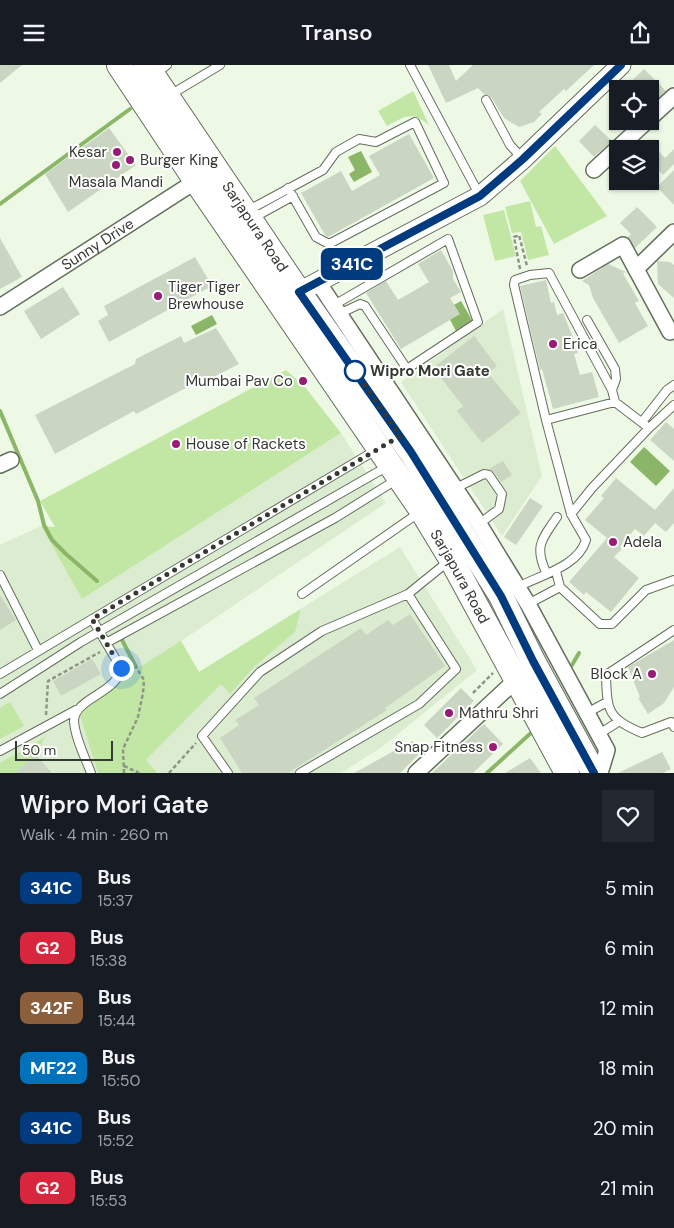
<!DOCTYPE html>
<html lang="en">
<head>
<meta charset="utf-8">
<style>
  :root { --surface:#171b24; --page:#242831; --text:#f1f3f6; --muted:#9ea1a6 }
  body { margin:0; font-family:"DM Sans",sans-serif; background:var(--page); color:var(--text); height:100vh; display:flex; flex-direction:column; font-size:19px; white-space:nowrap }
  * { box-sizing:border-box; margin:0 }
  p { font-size:16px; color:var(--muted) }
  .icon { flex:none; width:28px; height:28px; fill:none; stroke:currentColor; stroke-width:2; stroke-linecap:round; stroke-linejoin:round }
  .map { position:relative; height:708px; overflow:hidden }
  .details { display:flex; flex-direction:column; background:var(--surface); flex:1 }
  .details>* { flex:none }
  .badge { padding:0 10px; border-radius:8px; font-size:18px; line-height:32px }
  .tools { position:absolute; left:609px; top:15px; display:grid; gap:10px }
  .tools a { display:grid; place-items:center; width:50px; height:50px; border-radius:0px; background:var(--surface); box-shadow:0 1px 4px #0004; font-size:25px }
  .scale { position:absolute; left:15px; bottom:12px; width:98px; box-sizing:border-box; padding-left:5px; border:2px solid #343931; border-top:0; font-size:14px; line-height:18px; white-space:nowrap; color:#343931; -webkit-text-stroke:4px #fff; paint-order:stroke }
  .you { position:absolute; width:25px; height:25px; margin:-12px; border:4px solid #fff; border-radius:50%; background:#1a73e8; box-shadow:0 0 0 8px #1a73e833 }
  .map>.badge { position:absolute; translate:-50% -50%; box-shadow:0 0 0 2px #fff }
  .round { display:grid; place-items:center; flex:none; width:52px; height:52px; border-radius:0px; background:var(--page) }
  .overview { display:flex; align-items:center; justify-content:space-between; height:85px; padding:0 20px }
  h1 { font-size:24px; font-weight:600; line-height:38px }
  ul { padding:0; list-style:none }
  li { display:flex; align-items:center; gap:15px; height:60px; padding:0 20px }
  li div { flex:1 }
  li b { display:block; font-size:19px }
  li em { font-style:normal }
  li .badge { min-width:55px; font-weight:700; text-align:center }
  header { display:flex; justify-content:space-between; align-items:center; height:65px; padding:0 20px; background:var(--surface); font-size:22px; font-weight:600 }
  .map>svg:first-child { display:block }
</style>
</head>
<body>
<header><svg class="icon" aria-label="menu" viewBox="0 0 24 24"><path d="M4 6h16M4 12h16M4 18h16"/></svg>Transo<svg class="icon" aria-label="share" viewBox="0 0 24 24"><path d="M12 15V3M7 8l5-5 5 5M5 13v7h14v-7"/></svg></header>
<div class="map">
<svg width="674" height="708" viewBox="0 0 674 708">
  <rect width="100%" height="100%" fill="#edf9e4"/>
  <path fill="#dcecd1" d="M 503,244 L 542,411 L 502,471 L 401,317 Z
    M 341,368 L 386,438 L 181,576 L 199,607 L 400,482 L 477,605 L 382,682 L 341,708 L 0,708 L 0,480 L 41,461 L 82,534 Z"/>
  <path fill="#c2e7a5" d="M 413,26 L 429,60 C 411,46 406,51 387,61 L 378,46 Z
    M 555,81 L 607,151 L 554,179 L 520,116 Z
    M 530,136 L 536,162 L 541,161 L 549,190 L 528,195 L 521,167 L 512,168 L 505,142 Z
    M 504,145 L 516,191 L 495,196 L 483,150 Z
    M 286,305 L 305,322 L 341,368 L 82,534 L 41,461 L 55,462 L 40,436 Z
    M 301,544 L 295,567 L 254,602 L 230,629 L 221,619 L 146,695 L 157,708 L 98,708 L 79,647 L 135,605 L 181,576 L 199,607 Z
    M 10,637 L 24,661 L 0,674 L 0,643 Z
    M 45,672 L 36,690 L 15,708 L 0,708 L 0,698 Z"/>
  <path fill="#8bb668" d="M 361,86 L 372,107 L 354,117 L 349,109 L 355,105 L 348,92 Z
    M 461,236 L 473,257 L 456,266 L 445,245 Z
    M 212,250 L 217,259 L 196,270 L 191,261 Z
    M 644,382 L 670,406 L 656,421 L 630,397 Z"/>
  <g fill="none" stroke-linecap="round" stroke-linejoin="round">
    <path stroke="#8bb668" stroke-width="4" d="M 0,139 L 130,44
      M 0,346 L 38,436 L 44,460 L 52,475 L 66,489 L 97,516
      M 120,571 L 136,602
      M 572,600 L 579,588
      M 487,708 L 532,667"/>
  </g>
  <path fill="#cad6c2" d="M 0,0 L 22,0 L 0,18 Z
    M 428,0 L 449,0 L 456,16 L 473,0 L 594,0 L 566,26 L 564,24 L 539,47 L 542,49 L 534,57 L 519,62 L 504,53 L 491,32 L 485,30 L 478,23 L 446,38 Z
    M 644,4 L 666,26 L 650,40 L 650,24 L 623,24 Z
    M 595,60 L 612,76 L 594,92 L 579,76 Z
    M 109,63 L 136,100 L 68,147 L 45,109 Z
    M 409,69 L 434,113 L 328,172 L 325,170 L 301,128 L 341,106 L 352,126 L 380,110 L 369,91 Z
    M 650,77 L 665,93 L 674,84 L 674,99 L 663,110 L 650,97 Z
    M 674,105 L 674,140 L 657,122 Z
    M 637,142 L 657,162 L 635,183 L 628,172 L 631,169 L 620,158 Z
    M 0,173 L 22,212 L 0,224 Z
    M 441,185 L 453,206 L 453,214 L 461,227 L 450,233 L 460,249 L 401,284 L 366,228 L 386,216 L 398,235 L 429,217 L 418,199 Z
    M 195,192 L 212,221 L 109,277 L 98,256 L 108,250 L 104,241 Z
    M 657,196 L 670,197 L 674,200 L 674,233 L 658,219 Z
    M 608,199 L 626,207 L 623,208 L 625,212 L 639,236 L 635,238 L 648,261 L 619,278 L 593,233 L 589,220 L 582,216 Z
    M 546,215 L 551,238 L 554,237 L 557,250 L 563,248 L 575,277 L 578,288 L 574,289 L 580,310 L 592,307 L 599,332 L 553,344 L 542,304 L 540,305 L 520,221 Z
    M 63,222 L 80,249 L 41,274 L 24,246 Z
    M 216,263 L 239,299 L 206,316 L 205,313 L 136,349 L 134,346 L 55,389 L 35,350 L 135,299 L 136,294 L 181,271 L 184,278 Z
    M 474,271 L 497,301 L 488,308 L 521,348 L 482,378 L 457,346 L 463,341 L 433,303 Z
    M 666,357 L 674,364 L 674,396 L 650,375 Z
    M 503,396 L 512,410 L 501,417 L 505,423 L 494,407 L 489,404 Z
    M 616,413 L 655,445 L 674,423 L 674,458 L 666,467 L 655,458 L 644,471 L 635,464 L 620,482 L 622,484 L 614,492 L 639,513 L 611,547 L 586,527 L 584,530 L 569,517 L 607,473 L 585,455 L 604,433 L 601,431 Z
    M 530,433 L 543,441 L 516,480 L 504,472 Z
    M 0,530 L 16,555 L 0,565 Z
    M 410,549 L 445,601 L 385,643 L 387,645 L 288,708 L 242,708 L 220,673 L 239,660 L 235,655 L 259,640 L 254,633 L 361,563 L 366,570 L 388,555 L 393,560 Z
    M 674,575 L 674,622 L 664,638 L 648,649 L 638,633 L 640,632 L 628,602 Z
    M 92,594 L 101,609 L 61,631 L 53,616 Z
    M 461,623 L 474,636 L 437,673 L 424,660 Z
    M 484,659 L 503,679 L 473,708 L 432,708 Z
    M 412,676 L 421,687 L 400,708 L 354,708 Z
    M 662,687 L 671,704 L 663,708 L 618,708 Z
    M 36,690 L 52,708 L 15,708 Z
    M 530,693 L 541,708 L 505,708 Z"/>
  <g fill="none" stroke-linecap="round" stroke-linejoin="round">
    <g stroke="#646e5d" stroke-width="10">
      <path id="service" d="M 410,0 L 480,131
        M 155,10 L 167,0
        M 170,30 L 220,0
        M 486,35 L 510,80 L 523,94
        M 247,146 L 323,105 L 336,87 L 359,74 L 376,77 L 415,57 L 444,118 L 329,179 L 316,172 L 288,123
        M 253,153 L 293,131
        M 334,240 L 448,174 L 478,257 L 407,304 L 365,241 L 360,239 L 339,249
        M 587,255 L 615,304 L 616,314 L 612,325
        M 546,355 L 514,220 L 515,215 L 530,210 L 549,208 L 612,325 L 615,337
        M 642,357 L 667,325 L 674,320
        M 456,423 L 484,409 L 489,410 L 502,429 L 499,444 L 479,459
        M 571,449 L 592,423 L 649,363
        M 556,506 L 560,522 L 600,559 L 612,559 L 646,525 L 674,515
        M 546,507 C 534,481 542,474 557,452
        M 0,510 L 38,585
        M 518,522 C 540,510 578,502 586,475 L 571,449 L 546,355 L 615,337 L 649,363 L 674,340
        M 302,529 L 420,447
        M 528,539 L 560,522
        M 674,565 L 606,610 C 607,647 608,653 642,668 L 671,657 L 674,662
        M 106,578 L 335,453 L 396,415
        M 0,609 L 376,385
        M 0,629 L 81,577 L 388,401
        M 587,648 L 607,637
        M 599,669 L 618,657
        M 0,686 L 76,645
        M 91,708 C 85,692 75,673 74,656 C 74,633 118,628 121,603 L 92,554
        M 228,708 L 202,671 L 260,607 L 322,566 L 408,529 L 450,495
        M 300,708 L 419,639 L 456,604 L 408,529"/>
    </g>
    <g stroke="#646e5d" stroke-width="18">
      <g id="minor">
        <path d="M 650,53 L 674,31"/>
        <path d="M 594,105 L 647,56"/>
        <path d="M 636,204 L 674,167"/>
        <path d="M 580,205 L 623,180 L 670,267"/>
        <path d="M 318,217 L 479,459 L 528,539 L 607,685 L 600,708"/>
        <path id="s1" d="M 0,242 L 196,116"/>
        <path d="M 0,400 L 11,395"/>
        <path d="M 416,708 L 516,615"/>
      </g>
    </g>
    <g stroke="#646e5d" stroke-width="21">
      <path id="tertiary" d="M 299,227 L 480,131 L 523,94 L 621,0"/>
    </g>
    <g stroke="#646e5d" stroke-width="26">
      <g id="primary">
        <path id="s2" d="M 119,0 L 196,116 L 422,446 L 451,494 L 567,708"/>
        <path id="s3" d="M 146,0 L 299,227 L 411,387 L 501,531 L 533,596 L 594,708"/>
      </g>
    </g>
    <path stroke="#8d9587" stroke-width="2.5" stroke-dasharray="4 2.5" stroke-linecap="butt" d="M 520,204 L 514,172 L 519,170 L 527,201
      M 473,628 L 493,608
      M 46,650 L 48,616 L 100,587
      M 124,701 L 139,708
      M 124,708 L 123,684 L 138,652 L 143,628 L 144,615 L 136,602
      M 169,708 L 196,678"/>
    <use href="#service" stroke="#fff" stroke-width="8"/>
    <use href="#minor" stroke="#fff" stroke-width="15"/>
    <use href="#tertiary" stroke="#fff" stroke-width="19"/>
    <use href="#primary" stroke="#fff" stroke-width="24"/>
  </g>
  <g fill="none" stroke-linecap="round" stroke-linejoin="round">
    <g stroke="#fff" stroke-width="11">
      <path id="line" d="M 594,708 L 533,596 L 501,531 L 411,387 L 299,227 L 480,131 L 523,94 L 621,0"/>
    </g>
    <use href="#line" stroke="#003b80" stroke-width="8"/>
    <path stroke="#343931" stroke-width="5" stroke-dasharray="0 9" d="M 121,603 L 92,554 L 400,371 L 353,303 L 355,306"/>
  </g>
  <g fill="#981c75" stroke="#fff" stroke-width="2">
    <circle cx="117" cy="87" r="5"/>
    <circle cx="130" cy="95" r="5"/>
    <circle cx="116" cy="100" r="5"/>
    <circle cx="158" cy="231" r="5"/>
    <circle cx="553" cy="279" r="5"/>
    <circle cx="303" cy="316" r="5"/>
    <circle cx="176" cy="379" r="5"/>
    <circle cx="613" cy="477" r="5"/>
    <circle cx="652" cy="609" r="5"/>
    <circle cx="449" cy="648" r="5"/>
    <circle cx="493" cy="682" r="5"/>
  </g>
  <circle fill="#fff" stroke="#003b80" stroke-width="2.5" cx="355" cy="306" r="10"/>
  <g text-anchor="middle" stroke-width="4" stroke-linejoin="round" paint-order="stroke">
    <g font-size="15" fill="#343931" stroke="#fff" text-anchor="start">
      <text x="107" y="92" text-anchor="end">Kesar</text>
      <text x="140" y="100">Burger King</text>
      <text x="116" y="122" text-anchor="middle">Masala Mandi</text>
      <text x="168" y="227">Tiger Tiger<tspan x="168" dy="17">Brewhouse</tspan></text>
      <text x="563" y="284">Erica</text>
      <text x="293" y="321" text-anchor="end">Mumbai Pav Co</text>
      <text x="186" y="384">House of Rackets</text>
      <text x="623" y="482">Adela</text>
      <text x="642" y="614" text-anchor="end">Block A</text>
      <text x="459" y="653">Mathru Shri</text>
      <text x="483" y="687" text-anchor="end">Snap Fitness</text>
    </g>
    <g font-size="15" fill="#343931" stroke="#fff">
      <text dy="5" stroke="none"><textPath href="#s3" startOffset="195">Sarjapura Road</textPath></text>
      <text dy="5" stroke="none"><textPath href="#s1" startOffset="116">Sunny Drive</textPath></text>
      <text dy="5" stroke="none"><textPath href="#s2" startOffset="615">Sarjapura Road</textPath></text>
    </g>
    <g font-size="15" font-weight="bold" fill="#343931" stroke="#fff" text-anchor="start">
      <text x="370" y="311">Wipro Mori Gate</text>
    </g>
  </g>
</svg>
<div class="tools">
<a><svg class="icon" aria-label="locate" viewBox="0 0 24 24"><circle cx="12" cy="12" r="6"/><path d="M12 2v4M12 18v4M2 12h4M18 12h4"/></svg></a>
<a><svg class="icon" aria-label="layers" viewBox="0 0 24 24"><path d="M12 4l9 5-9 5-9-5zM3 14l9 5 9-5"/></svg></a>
</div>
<div class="scale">50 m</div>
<div class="you" style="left:121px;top:603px"></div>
<b class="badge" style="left:352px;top:199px;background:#003b80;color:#fff">341C</b>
</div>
<section class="details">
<div class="overview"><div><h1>Wipro Mori Gate</h1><p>Walk · 4 min · 260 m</p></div><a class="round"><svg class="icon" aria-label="heart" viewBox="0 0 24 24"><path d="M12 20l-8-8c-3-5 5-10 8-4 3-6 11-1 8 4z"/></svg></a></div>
<ul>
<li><span class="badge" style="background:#003b80;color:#fff">341C</span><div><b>Bus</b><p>15:37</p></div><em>5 min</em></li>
<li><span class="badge" style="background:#d7263d;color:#fff">G2</span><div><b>Bus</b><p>15:38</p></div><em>6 min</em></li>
<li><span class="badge" style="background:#8b5e3c;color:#fff">342F</span><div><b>Bus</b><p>15:44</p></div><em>12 min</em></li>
<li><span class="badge" style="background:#0072bc;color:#fff">MF22</span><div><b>Bus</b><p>15:50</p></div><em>18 min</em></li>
<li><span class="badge" style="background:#003b80;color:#fff">341C</span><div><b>Bus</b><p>15:52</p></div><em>20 min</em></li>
<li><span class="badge" style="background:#d7263d;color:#fff">G2</span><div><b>Bus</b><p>15:53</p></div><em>21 min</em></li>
</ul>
</section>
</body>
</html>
